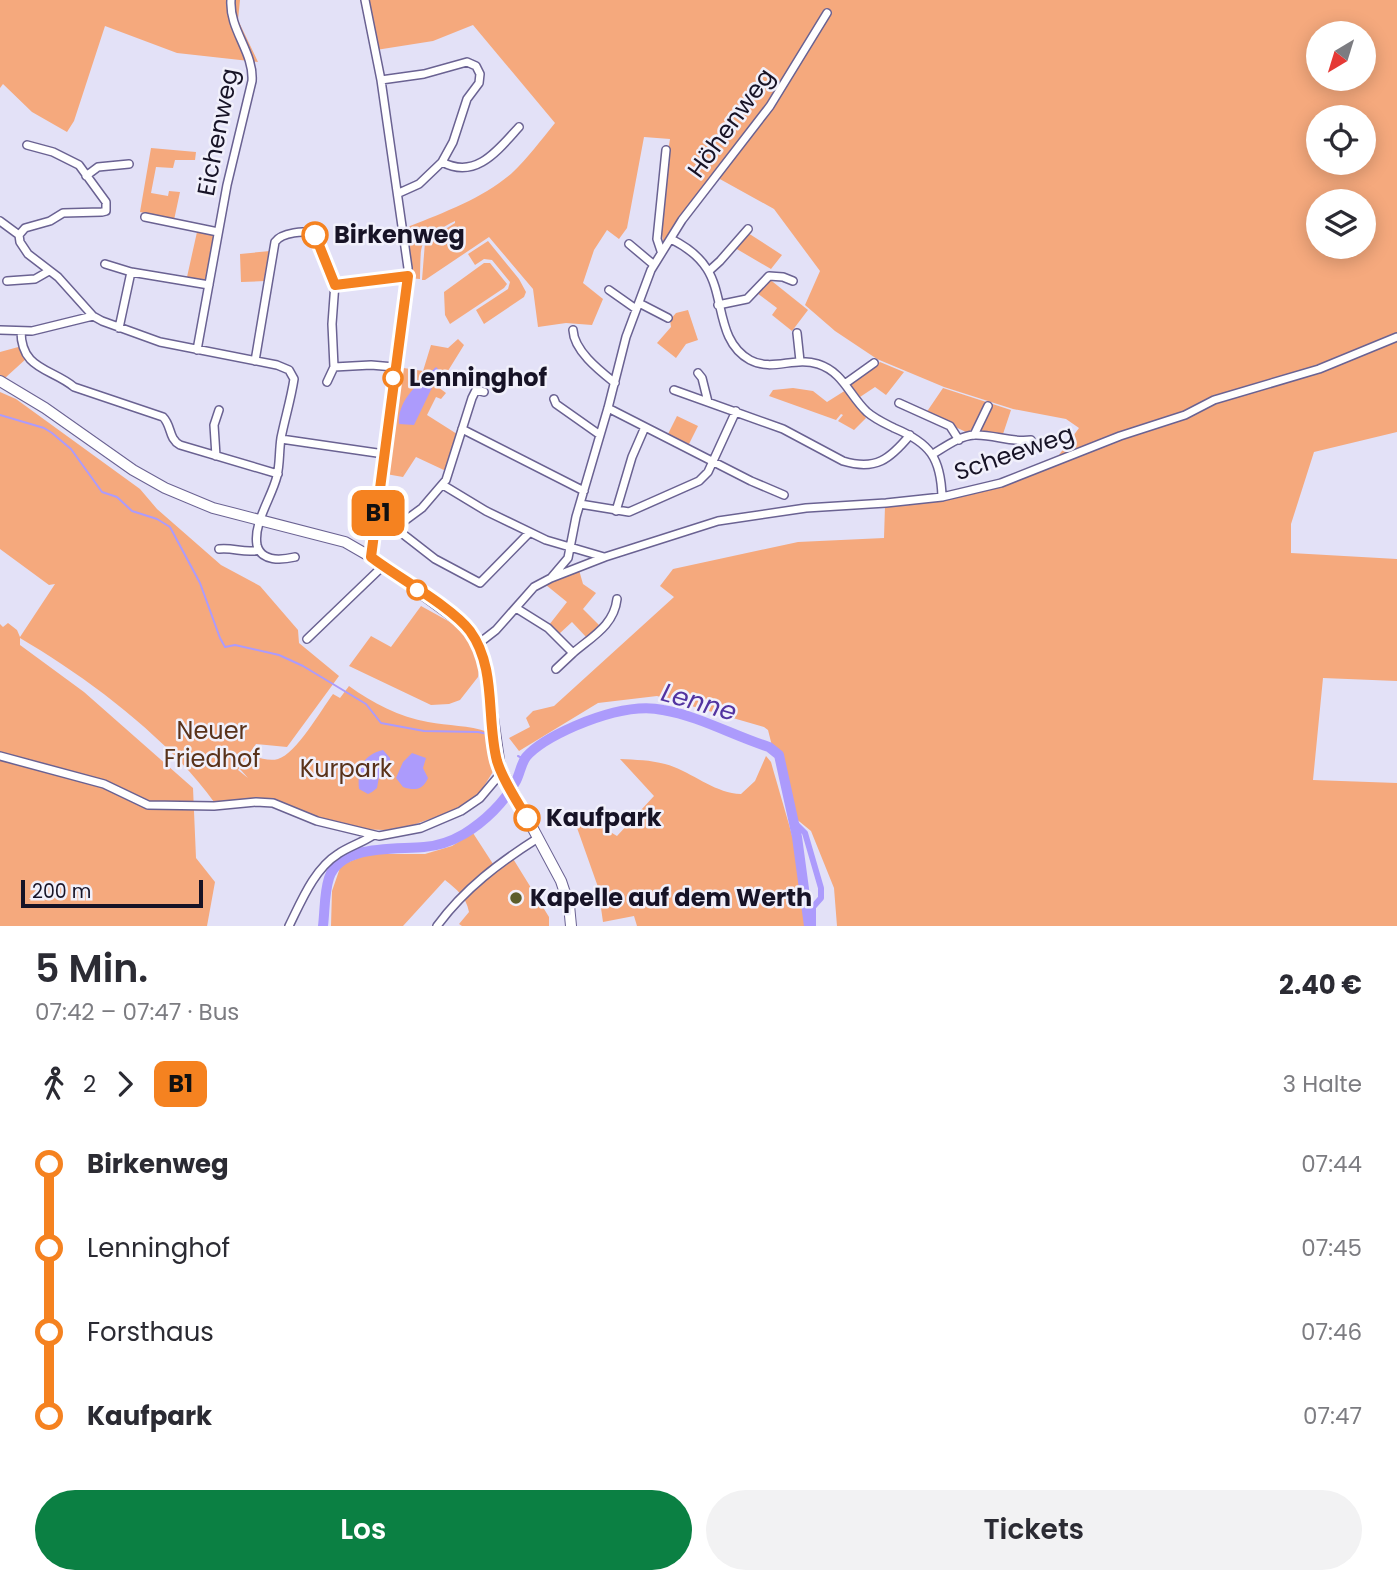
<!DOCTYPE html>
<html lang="de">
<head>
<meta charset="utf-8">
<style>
  :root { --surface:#fff; --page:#f2f2f3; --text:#2b2b33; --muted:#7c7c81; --accent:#0b8043 }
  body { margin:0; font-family:Poppins,sans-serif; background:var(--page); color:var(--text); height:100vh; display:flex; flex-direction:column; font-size:26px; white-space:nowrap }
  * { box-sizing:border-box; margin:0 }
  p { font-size:23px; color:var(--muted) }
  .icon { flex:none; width:38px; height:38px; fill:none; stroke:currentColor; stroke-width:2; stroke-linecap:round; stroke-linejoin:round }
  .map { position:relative; height:926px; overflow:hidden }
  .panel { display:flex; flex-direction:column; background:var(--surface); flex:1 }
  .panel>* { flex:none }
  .badge { padding:0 14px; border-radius:10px; font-size:24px; line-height:46px }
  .needle { width:46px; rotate:218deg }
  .fabs { position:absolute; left:1306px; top:21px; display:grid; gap:14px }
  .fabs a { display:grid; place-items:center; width:70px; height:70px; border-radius:50%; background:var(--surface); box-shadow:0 4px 18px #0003; font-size:35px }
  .scale { position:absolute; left:21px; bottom:18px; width:182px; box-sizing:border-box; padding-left:7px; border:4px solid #171326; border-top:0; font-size:19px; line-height:24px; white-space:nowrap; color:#171326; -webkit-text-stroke:5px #f1f0fb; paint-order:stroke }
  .map>.badge { position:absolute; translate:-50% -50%; box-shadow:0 0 0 4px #fff }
  .legs { display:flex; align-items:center; gap:10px; height:77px; padding:0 35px; font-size:23px }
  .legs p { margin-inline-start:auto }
  .head { display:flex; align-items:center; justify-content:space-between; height:119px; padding:0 35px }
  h1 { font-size:38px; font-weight:600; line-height:52px }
  .cta { display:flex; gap:14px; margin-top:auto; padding:14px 35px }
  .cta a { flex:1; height:80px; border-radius:42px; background:var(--accent); color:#fff; font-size:28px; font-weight:600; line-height:80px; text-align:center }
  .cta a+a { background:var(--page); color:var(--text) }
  ul { padding:0 35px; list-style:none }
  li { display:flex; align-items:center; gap:24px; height:84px; font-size:26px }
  li i { display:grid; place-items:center; width:10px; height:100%; margin:0 9px; background:currentColor }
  li i::after { content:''; width:18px; height:18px; margin:-9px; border:5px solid; border-radius:50%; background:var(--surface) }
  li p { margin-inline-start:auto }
  li:first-child i { background:linear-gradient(#0000 50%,currentColor 0) }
  li:last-child i { background:linear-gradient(currentColor 50%,#0000 0) }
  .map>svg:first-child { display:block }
</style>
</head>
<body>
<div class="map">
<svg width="1397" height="926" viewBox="0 0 1397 926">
  <rect width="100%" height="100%" fill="#e3e1f7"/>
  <path fill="#f5a97d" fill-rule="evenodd" d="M 0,0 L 240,0 L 238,20 L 258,62 L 177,53 L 105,26 L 74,121 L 67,132 L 32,112 L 3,84 L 0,88 Z
    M 367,0 L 1397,0 L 1397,432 L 1314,452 L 1291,524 L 1291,553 L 1397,559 L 1397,681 L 1323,678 L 1313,780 L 1397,783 L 1397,926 L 837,926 L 834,888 L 811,831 L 789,813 L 768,730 L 764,727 L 657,696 L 598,703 L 519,751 L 509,738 L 530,727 L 526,718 L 533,711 L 554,706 L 674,597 L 660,586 L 673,569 L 798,542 L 884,538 L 885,506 L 942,499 L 1053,463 L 1079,428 L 1066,419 L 1013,409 L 944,387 L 877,359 L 835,331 L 805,305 L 820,271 L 774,209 L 718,178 L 663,243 L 659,207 L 670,139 L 644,137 L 627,228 L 619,239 L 607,230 L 594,250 L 583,283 L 603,299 L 592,325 L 566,323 L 538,327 L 533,289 L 489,237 L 425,280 L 422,280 L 425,242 L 455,223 L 455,221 C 418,240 421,238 420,279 L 408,278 L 407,230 L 410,226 C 445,212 483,198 512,173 C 528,158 541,140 555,123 L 473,25 L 433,41 L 376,50 ZM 1318,33 L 1363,33 L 1363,79 L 1318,79 ZM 1318,117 L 1363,117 L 1363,163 L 1318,163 ZM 1318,201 L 1363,201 L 1363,247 L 1318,247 Z
    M 151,148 L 196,152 L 195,160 L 175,160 L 173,168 L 156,167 L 151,193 L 168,196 L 169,191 L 180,192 L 174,220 L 140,212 Z
    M 197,232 L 215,235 L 205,281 L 187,277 Z
    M 748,233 L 782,255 L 771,269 L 735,248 Z
    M 488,241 L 519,279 L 526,292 L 524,297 L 484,324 L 476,310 L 508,289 L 510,282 L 492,260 L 484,259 L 475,265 L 468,254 Z
    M 270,251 L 265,281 L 241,282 L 240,254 Z
    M 484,263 L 490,263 L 507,284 L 504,288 L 450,324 L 445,315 L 444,292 Z
    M 768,278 L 808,310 L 792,331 L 772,315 L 777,308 L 757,293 Z
    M 688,310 L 698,340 L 686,344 L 676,358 L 657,343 L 671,327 L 670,320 L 676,313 Z
    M 458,339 L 464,345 L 438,387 L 446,393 L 441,399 L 436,397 L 427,415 L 457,434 L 446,471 L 416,457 L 403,477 L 386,474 L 397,367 L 423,371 L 431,345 L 448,348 Z
    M 22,346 L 27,358 L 5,378 L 0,375 L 0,352 Z
    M 880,362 L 904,372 L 886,395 L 875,387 L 860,397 L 849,383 Z
    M 793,388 L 813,391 L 827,402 L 846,390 L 866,418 L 854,430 L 838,421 L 843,415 L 841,414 L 836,420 L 769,396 L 773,390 Z
    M 943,388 L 1011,410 L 1002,437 L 980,432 L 976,425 L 968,433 L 926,413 Z
    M 0,392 L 16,399 L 140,489 L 157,509 L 221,565 L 260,586 L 298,630 L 299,643 L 339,676 L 287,747 L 256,744 L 238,770 L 248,778 L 240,769 L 250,758 C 259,756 268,762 278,759 C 296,754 321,710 333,694 L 340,698 L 349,686 C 372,703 400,717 428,722 C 448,726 469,725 488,732 L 494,770 L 481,791 L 472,800 L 447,813 L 413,825 L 385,830 L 353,829 L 313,818 L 272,800 L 214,802 C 167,737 88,678 20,638 L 20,645 L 84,692 L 193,788 L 196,858 L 215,882 L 207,926 L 0,926 L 0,624 L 3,627 L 8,623 L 17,630 L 20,637 L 55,584 L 49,585 L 0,549 Z
    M 677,416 L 698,426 L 688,446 L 667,436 Z
    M 579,570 L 583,584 L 596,593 L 583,609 L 600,626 L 587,638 L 572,622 L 559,634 L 549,625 L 567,602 L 546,585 L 550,580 Z
    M 421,606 L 459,627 L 475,650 L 479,669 L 478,677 L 460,700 L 449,704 L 431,705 L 349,666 L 371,636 L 391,647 Z
    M 766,756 L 771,762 C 786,816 805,871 810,926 L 637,926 L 634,916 L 603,922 L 598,887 L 576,825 L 597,824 L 617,836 L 654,796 L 620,759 C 639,760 656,760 674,767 C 697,776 716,793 741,794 L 755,781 Z
    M 473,833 L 495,867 L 512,857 L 549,917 L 549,926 L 462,926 L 459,924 L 469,912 C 466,896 457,890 445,880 L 403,926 L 331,926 L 332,891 L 341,865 L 369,854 L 425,854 L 452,846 Z"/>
  <path fill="#ac9bfc" d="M 436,367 L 440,371 L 414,425 L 399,424 C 397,400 419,383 436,367 Z
    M 383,750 L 390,758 L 390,768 L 386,775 L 379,777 L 377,788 L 372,792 L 368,794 L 359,789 C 357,770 362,755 383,750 Z
    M 412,753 L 426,758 L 423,768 L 428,778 C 423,790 415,791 403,787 L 396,778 L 403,762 Z"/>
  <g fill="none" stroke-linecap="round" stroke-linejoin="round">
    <path stroke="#ac9bfc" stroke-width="2" d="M 0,415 L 44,428 L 52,433 L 71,449 L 102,492 L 117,497 L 132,511 L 157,519 L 170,527 L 200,583 L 220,638 L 225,647 L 235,645 L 279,655 L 303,666 L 366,704 L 381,723 L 424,731 L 478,732 L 488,734
      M 518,756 L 524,759"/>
    <path stroke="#ac9bfc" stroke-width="6" d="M 794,822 L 805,833 L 821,888 L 821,898 L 813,907 L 813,926"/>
    <path stroke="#ac9bfc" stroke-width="10" d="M 323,926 C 325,910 324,894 329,878 C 340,844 395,850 424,847 C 437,846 452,841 464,834 C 484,822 505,802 516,781 C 520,773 521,764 526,757 C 538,743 559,733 575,726 C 601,715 635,704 663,710 C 699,716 734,736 769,747 L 779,755 L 797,837 L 809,926"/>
    <g stroke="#6a6292" stroke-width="10">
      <path id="street" d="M 365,0 L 381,80 L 408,268 L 371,557
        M 381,80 L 424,74 L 467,62 L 476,66 L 480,74 L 479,83 L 467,99 L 453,142 L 442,162 L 419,184 L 399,193
        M 442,162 C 476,180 498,150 519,127
        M 86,176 L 98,167 L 129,164
        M 145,217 L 218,232
        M 0,221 L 19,235 L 20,242 L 28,254 L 58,277 L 93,316 L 102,321 L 160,342 L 277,365 L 289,370 L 294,379 C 291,399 285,418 281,438 C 279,451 280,464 277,476 C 272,497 253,523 257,545 C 261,562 282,560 295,557
        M 19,235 L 25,228 L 50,221 L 63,213 L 102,212 L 106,211 L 106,202 L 79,165 L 53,152 L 27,145
        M 671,239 C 685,246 699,256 707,269 C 725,297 716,341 750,360 C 772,372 795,356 818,364 C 843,372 849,395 867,412 C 875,419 884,423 894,428 C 930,443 941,458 942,497
        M 629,244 L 654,265
        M 661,251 L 657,239 L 666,150
        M 105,264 L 131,272 L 209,285
        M 709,271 L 720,261 L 748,229
        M 7,281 L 35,279 L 49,271
        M 335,286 L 408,276
        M 609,290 L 636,309
        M 639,303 L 668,318
        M 718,305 L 747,299 L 769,276 L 783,277 L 793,281
        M 119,328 L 131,272
        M 0,330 L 32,331 L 93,316
        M 573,330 C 574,351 600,371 615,383
        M 21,331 C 21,370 51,368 74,387 L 163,417 C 172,426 168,438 180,445 L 278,474
        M 797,333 L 800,361
        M 197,350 L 227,185 L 252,81 C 254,52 229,30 231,0
        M 255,361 L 275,242 C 281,233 306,229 315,235 L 335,283 L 332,324 L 334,367 L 371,365 L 394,367
        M 698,373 L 702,378 L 708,402
        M 327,382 L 334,367
        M 846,383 L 874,363
        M 674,390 L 783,429 L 843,461 C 876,471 890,459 910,435
        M 554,399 L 556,404 L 600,435
        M 899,403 L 950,426 L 959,440
        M 608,408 L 751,481 L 784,495
        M 462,429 L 584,491
        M 974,435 L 988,406
        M 281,439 L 384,454
        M 933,454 C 945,447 959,436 974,435 C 994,434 1010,443 1031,440
        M 216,456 L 214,425 L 219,410
        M 443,485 L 486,511 L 546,540 L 604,557
        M 580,504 L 629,512 L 699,481 L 708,472 L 736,411
        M 616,511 L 632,457 L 645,427
        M 377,520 L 390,524 L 435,559 L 480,583 L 529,533
        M 395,528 L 422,508 L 446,480 L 472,398 L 476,390 L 484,392
        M 219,549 C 233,547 246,554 259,550
        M 551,578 L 605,557 L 718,521 L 806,508 L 886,503 L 942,497 L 1001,483 L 1120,436 L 1185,415 L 1214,400 L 1319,369 L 1397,337
        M 516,608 L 548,628 L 573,653 L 556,669
        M 307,639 L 383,566
        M 478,644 L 496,630 L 534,587 L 551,578 L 568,558 L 576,517 L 608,408 L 626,337 L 651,270 L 682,220 L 770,106 L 827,13
        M 573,653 C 593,636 614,625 617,599
        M 0,756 L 104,784 L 148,805 L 214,806 L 256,802 L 273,803 L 317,821 L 379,836 L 421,828 L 461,811 L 480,798 L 502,772
        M 289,926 C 301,902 314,869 338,854 C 348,847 361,843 372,836
        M 437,926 C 464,889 500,862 538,838"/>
    </g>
    <g stroke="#6a6292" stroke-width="12">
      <path id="secondary" d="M 0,381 L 45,408 L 133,470 L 165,488 L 213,508 L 345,542 L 371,557 L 463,624 L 478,644 L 486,668 L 500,767 L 561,881 L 569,905 L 571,926"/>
    </g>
    <use href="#street" stroke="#fff" stroke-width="7"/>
    <use href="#secondary" stroke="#fff" stroke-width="10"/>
  </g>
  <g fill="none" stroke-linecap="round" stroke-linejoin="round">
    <g stroke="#fff" stroke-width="16">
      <path id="line-1" d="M 315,235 L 335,285 L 408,276 L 371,557 C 397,577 452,607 470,631 C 497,668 486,719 497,761 C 503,781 517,801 527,818"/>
    </g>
    <use href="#line-1" stroke="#f58220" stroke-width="10"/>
  </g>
  <g fill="#fff" stroke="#f58220" stroke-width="3.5">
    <circle cx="315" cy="235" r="12"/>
    <circle cx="393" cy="378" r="9"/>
    <circle cx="417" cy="590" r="9"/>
    <circle cx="527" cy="818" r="12"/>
  </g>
  <circle fill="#5c5d2b" stroke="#f1f0fb" stroke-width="2.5" cx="516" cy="898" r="7"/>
  <g text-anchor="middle" stroke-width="5" stroke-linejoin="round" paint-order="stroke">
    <g font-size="24" fill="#171326" stroke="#f1f0fb">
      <text transform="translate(731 123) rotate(-54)" y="8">Höhenweg</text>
      <text transform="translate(218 132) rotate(-79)" y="8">Eichenweg</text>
      <text transform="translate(1014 453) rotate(-19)" y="8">Scheeweg</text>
    </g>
    <g font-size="24" font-weight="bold" fill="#171326" stroke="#f1f0fb" text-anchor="start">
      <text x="334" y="243">Birkenweg</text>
      <text x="409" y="386">Lenninghof</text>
      <text x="546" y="826">Kaufpark</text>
    </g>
    <g font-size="24" fill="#59321a" stroke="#f1f0fb">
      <text x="212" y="739">Neuer<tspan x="212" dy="28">Friedhof</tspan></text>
      <text x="346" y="777">Kurpark</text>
    </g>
    <g font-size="24" font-weight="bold" fill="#171326" stroke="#f1f0fb" text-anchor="start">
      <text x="530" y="906">Kapelle auf dem Werth</text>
    </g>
    <g font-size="26" font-style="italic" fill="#5233a0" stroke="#f1f0fb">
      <text transform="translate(699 702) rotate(16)" y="9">Lenne</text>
    </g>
  </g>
</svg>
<div class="fabs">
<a><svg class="needle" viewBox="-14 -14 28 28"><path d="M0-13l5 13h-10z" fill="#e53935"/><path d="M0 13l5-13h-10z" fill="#7c7c81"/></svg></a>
<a><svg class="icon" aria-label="locate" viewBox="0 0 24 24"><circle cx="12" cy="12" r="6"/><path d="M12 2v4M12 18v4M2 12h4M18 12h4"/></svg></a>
<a><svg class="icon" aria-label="layers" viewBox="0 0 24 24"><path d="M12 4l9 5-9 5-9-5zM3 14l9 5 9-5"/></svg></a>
</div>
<div class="scale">200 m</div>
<b class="badge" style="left:378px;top:513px;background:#f58220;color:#111">B1</b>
</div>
<section class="panel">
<div class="head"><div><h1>5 Min.</h1><p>07:42 – 07:47 · Bus</p></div><b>2.40 €</b></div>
<div class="legs"><svg class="icon" aria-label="walk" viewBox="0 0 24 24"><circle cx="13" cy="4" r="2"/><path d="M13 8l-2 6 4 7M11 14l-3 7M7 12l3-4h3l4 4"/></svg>2<svg class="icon" aria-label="forward" viewBox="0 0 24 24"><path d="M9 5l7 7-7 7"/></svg><b class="badge" style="background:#f58220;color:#111">B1</b><p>3 Halte</p></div>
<ul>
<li><i style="color:#f58220"></i><b>Birkenweg</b><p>07:44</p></li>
<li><i style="color:#f58220"></i><span>Lenninghof</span><p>07:45</p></li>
<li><i style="color:#f58220"></i><span>Forsthaus</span><p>07:46</p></li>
<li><i style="color:#f58220"></i><b>Kaufpark</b><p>07:47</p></li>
</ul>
<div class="cta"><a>Los</a><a>Tickets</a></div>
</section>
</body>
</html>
